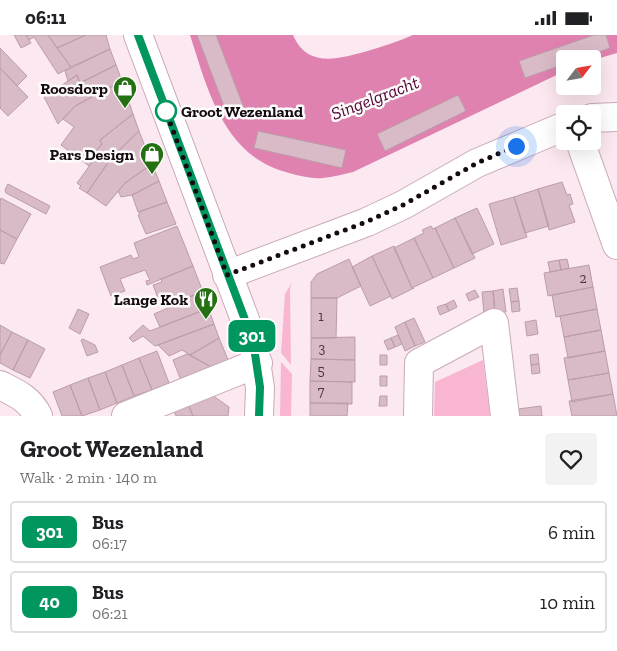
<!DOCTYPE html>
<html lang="en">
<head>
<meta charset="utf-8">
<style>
  :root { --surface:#fff; --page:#f2f2f2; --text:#202124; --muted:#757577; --line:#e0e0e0 }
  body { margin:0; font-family:"Zilla Slab",serif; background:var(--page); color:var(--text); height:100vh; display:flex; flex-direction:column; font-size:19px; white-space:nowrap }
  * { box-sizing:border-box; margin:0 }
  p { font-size:16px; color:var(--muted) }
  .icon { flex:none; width:28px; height:28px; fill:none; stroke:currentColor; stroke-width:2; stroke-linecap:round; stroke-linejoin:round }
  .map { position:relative; height:381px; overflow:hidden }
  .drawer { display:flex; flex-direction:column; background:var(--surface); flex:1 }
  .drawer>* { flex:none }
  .badge { padding:0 10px; border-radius:8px; font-size:18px; line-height:32px }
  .needle { width:32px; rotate:59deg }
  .tools { position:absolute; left:556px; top:15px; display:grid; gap:10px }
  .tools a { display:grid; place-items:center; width:45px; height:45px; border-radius:5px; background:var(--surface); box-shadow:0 5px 20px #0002; font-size:25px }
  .you { position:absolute; width:25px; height:25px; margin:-12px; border:4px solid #fff; border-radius:50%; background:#1a73e8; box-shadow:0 0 0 8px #1a73e833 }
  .map>.badge { position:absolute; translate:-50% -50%; box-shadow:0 0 0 2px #fff }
  .round { display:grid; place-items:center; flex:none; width:52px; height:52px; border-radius:5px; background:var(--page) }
  .head { display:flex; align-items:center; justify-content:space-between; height:85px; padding:0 20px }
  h1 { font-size:24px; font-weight:700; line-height:38px }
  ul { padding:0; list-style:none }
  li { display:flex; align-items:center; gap:15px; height:62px; margin:0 10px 8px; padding:0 10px; border:2px solid var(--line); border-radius:5px }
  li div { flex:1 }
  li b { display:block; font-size:19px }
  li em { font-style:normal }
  li .badge { min-width:55px; font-weight:700; text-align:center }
  .status { display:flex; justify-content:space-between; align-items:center; height:35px; padding:0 25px; background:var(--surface); direction:ltr }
  .status svg { height:14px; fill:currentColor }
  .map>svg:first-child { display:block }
</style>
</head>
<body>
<div class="status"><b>06:11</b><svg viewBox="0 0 49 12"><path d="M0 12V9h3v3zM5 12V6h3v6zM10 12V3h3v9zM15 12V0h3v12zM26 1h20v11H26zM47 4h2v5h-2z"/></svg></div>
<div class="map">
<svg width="617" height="381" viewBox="0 0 617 381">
  <rect width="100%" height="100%" fill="#fce8f0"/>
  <path fill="#f8b6d3" d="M 292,247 L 290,253 L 291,330 L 281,318 L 285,259 Z
    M 483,325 L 490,381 L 434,381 L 435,347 Z
    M 281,327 L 292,339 L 291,381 L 280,381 Z"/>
  <path fill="#df82af" d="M 190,0 L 293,0 C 307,33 338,24 364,17 C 381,12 397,7 413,0 L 617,0 L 617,18 L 593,25 L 565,24 L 565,36 L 353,137 C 343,139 333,142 323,143 C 312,144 300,141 289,138 C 224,122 208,56 190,0 Z"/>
  <path fill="#d9bac7" stroke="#bb9da9" d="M 14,0 L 26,0 L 31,8 L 21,13 Z
    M 26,0 L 48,0 L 71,32 L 58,39 L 34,2 L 29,5 Z
    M 48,0 L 86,0 L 57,13 Z
    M 86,0 L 106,0 L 110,14 L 71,32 L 57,13 Z
    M 197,0 L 216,0 L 244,73 L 227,79 Z
    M 594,0 L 606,0 L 610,13 L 580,24 L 565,24 L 565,29 L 525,43 L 519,26 Z
    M 0,13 L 27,41 L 17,51 L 0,33 Z
    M 110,14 L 116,30 L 80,48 L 77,40 L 68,46 L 65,36 Z
    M 116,30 L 122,46 L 75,71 L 58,89 L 44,62 L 77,40 L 80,48 Z
    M 0,33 L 28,62 L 8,81 L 0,73 Z
    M 122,46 L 133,79 L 100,105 L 102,109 L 90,123 L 93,126 L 89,131 L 61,110 L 74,92 L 63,84 L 75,71 Z
    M 458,60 L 466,76 L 385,116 L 377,99 Z
    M 133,79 L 139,96 L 112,122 L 87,158 L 79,153 L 81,151 L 77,148 L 93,126 L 90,123 L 102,109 L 100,105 Z
    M 139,96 L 152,129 L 125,148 L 106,171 L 87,158 L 112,122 Z
    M 258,96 L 346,115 L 342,133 L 254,113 Z
    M 152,129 L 159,146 L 132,160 L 121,162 L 118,156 L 125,148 Z
    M 159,146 L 167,167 L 138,177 L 132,160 Z
    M 562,147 L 567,160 L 570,159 L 573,169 L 569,170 L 575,187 L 549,195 L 538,154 Z
    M 8,149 L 50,171 L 46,179 L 6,158 L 5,155 Z
    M 538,154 L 549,191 L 525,198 L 514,162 Z
    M 514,162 L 527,202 L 501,210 L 489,169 Z
    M 1,163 L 31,179 L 17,204 L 0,195 L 0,166 Z
    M 167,167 L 176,189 L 146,199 L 138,180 L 140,179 L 139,177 Z
    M 477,173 L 494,209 L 472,219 L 455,183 Z
    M 455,183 L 475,223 L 454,233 L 435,193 Z
    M 177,191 L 193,231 L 147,250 L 146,246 L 150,245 L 145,235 L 120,244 L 125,256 L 111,261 L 100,232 L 131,220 L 133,224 L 139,222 L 134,208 Z
    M 431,191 L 433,194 L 435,193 L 454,233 L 433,243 L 414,203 L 424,198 L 422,195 Z
    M 0,195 L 17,204 L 4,229 L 0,228 Z
    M 414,203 L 433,243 L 412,253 L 394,213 Z
    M 394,211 L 412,253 L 414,253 L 392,264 L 372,221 Z
    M 372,221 L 391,261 L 370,271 L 352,232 Z
    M 349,224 L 361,251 L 337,263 L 311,263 L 311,247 L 317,239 Z
    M 567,224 L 569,233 L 561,235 L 559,225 Z
    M 559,225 L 561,235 L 550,237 L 548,227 Z
    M 589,230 L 593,252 L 548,261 L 544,238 Z
    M 193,231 L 203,257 L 169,269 L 166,260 L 158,263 L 153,250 L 162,247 L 161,244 Z
    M 593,252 L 597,274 L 556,282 L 552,260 Z
    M 517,253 L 519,266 L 511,267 L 509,254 Z
    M 503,254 L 506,277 L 495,278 L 493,256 Z
    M 475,255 L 479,262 L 469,266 L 466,259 Z
    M 493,256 L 495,278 L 484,279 L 482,257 Z
    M 203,257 L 209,273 L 160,292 L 154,279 L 170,272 L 169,269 Z
    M 311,263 L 337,263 L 336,303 L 311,303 Z
    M 454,265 L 457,272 L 449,276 L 446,269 Z
    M 519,266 L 520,276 L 512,277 L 511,267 Z
    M 446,269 L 449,276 L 440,280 L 437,272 Z
    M 209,273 L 209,275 L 214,289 L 158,310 L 155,311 L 143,301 L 133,307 L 129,303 L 143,290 L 150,296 Z
    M 78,274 L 89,279 L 80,299 L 69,293 Z
    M 597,274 L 601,295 L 564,302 L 560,281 Z
    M 414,283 L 425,307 L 415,311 L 405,287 Z
    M 536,285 L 538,299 L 527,301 L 525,287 Z
    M 405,287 L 415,311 L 405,316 L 395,292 Z
    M 214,289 L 219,303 L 190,320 L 182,315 L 169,321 L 158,310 Z
    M 0,290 L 12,297 L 0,320 Z
    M 601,295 L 605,316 L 568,323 L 564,302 Z
    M 12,297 L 28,305 L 13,335 L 0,328 L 0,320 Z
    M 398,300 L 402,309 L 395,312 L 391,303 Z
    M 355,302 L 355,325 L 311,324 L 311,303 Z
    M 219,303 L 229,327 L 215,334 L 190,320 Z
    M 391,303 L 395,312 L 388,315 L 384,306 Z
    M 83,304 L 95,310 L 98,317 L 87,321 L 81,305 Z
    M 28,305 L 45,314 L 30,343 L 13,335 Z
    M 157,316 L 169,348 L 152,355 L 139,323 Z
    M 605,316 L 609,338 L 568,345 L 564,323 Z
    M 187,319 L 215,334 L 182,348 L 173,325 Z
    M 538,319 L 539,329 L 531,330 L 530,320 Z
    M 380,320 L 387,320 L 387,330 L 380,330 Z
    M 139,323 L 152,355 L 134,361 L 122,330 Z
    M 311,324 L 355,325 L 355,347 L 310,346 Z
    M 539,329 L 540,338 L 532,339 L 531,330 Z
    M 122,330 L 134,361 L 117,368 L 105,337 Z
    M 105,337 L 117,368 L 100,375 L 88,343 Z
    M 609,338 L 613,359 L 572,367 L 568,345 Z
    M 380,341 L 387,341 L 387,351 L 380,351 Z
    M 88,343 L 100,375 L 82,381 L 70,350 Z
    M 310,346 L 352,347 L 352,369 L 310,368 Z
    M 70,350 L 82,381 L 62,381 L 53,357 Z
    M 613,359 L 617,381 L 572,381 L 569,366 Z
    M 212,360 L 229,372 L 228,381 L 193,381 L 188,369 Z
    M 380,361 L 387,361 L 387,371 L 379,371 Z
    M 310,368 L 348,368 L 347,381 L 310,381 Z
    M 188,369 L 193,381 L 176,381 L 173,373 Z
    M 541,371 L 542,381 L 519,381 L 518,374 Z"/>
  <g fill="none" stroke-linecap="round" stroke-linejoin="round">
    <g stroke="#c9aab8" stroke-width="30">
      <path id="minor" d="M 592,83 L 617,82
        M 580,106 L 617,210
        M 227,240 L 367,187 L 403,170 L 477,128 L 565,91
        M 0,350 C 16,358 30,364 38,381
        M 126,381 L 258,328
        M 418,381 L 419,328 L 494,288 L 505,381"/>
    </g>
    <g stroke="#c9aab8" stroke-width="30">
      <path id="secondary" d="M 138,0 L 253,306 L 260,353 L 259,381"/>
    </g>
    <use href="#minor" stroke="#fff" stroke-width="28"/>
    <use href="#secondary" stroke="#fff" stroke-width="28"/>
  </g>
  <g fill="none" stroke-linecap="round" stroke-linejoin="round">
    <g stroke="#fff" stroke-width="11">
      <path id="line" d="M 138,0 L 253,306 L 260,352 L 259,381"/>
    </g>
    <use href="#line" stroke="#00965e" stroke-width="8"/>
    <path stroke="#150a0f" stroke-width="5" stroke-dasharray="0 9" d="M 166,76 L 165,74 L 227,240 L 366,187 L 403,170 L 477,128 L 516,111"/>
  </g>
  <defs>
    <g id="shop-pin" transform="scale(1.25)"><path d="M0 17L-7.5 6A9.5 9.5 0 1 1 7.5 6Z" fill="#247013" stroke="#fbfbfb"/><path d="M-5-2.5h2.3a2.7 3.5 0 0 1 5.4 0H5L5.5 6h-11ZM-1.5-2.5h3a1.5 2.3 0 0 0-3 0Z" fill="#fff"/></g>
    <g id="restaurant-pin" transform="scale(1.25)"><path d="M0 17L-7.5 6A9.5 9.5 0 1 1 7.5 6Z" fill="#247013" stroke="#fbfbfb"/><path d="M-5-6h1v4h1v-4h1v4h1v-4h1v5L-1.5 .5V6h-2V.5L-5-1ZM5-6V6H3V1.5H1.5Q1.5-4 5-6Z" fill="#fff"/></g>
  </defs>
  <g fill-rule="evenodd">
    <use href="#shop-pin" x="125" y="53"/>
    <use href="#shop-pin" x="152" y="119"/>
    <use href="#restaurant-pin" x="206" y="264"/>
  </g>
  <circle fill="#fff" stroke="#00965e" stroke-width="2.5" cx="166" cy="76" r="10"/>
  <g text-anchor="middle" stroke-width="5" stroke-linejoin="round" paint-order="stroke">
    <g font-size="14" fill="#46363d">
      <text x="583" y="248">2</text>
      <text x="321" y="286">1</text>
      <text x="322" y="318">3</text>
      <text x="321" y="340">5</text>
      <text x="321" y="361">7</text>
    </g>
    <g font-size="16" font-weight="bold" fill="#150a0f" stroke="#fbfbfb" text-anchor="end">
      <text x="108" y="59">Roosdorp</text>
      <text x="134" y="125">Pars Design</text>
      <text x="188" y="270">Lange Kok</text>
    </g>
    <g font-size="16" font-weight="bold" fill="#150a0f" stroke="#fbfbfb" text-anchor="start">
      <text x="181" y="82">Groot Wezenland</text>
    </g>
    <g font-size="18" font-style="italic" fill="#520032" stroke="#fbfbfb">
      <text transform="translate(375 63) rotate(-21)" y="6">Singelgracht</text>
    </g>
  </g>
</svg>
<div class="tools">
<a><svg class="needle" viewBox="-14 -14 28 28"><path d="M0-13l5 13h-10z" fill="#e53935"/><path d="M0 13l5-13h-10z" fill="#757577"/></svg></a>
<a><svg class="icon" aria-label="locate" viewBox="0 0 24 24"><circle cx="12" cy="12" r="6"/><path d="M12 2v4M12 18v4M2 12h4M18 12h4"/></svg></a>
</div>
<div class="you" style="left:516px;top:111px"></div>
<b class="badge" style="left:252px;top:301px;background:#00965e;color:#fff">301</b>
</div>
<section class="drawer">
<div class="head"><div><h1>Groot Wezenland</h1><p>Walk · 2 min · 140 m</p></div><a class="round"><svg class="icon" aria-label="heart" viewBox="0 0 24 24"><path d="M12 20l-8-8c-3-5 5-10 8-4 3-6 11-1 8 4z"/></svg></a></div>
<ul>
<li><span class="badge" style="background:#00965e;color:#fff">301</span><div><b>Bus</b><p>06:17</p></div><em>6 min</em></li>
<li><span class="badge" style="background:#00965e;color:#fff">40</span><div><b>Bus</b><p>06:21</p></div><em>10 min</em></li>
</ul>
</section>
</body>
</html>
